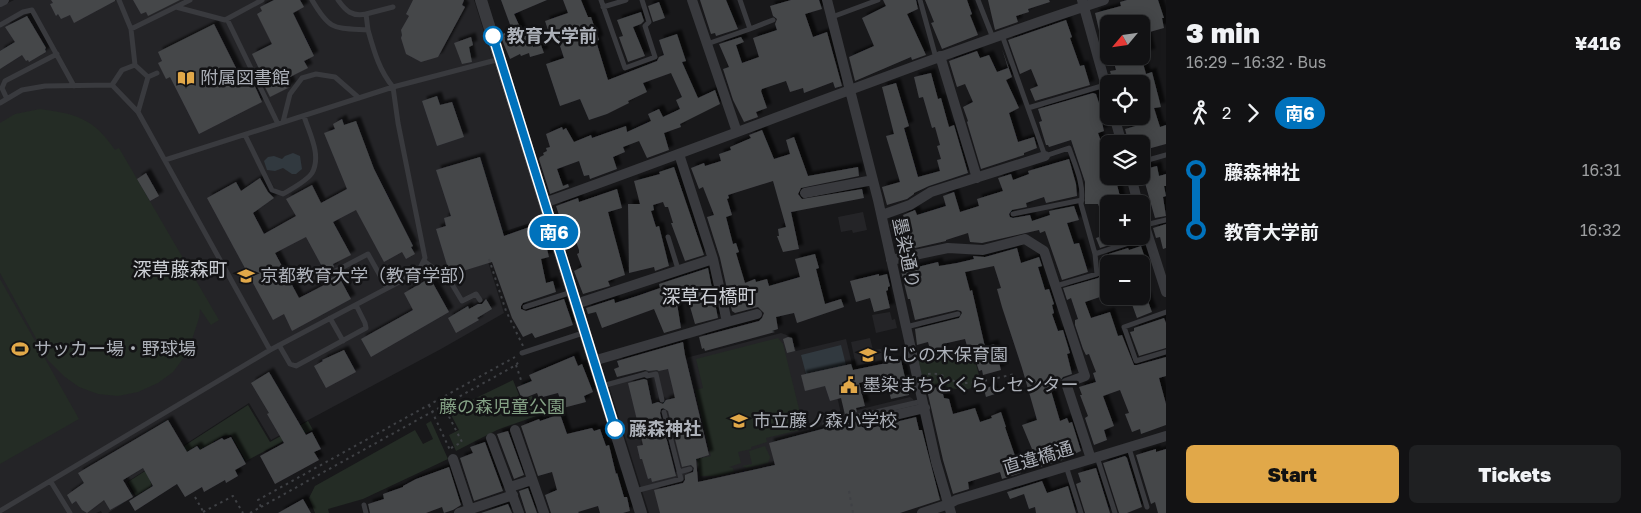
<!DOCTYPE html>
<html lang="en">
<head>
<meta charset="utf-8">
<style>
  :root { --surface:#121214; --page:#1f2022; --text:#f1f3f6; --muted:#9c9ea0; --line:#313234; --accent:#e1a849 }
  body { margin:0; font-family:"Golos Text","Noto Sans JP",sans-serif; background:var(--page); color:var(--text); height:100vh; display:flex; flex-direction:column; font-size:19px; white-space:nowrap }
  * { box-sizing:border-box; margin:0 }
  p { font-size:16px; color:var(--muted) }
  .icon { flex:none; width:28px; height:28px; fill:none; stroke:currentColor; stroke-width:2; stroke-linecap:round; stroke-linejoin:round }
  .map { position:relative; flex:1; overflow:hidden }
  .side { display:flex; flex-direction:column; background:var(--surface); width:475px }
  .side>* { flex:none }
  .badge { padding:0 10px; border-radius:16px; font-size:18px; line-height:32px }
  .needle { width:32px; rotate:241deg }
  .fabs { position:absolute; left:1100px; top:15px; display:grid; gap:10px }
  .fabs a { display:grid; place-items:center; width:50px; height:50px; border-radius:8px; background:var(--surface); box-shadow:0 2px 12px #0003,0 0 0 1px var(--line); font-size:25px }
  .map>.badge { position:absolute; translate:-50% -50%; box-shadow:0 0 0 2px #fff }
  .legs { display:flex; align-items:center; gap:8px; height:55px; padding:0 20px; font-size:16px }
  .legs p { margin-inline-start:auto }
  .overview { display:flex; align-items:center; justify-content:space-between; height:85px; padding:0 20px }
  h1 { font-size:28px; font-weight:800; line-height:38px }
  .action { display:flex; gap:10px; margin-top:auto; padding:10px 20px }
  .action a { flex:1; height:58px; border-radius:8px; background:var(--accent); color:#111; font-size:20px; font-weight:800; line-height:58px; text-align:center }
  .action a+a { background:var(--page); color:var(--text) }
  ul { padding:0 20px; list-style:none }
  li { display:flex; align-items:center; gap:18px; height:60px; font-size:19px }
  li i { display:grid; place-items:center; width:8px; height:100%; margin:0 6px; background:currentColor }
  li i::after { content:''; width:12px; height:12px; margin:-6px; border:4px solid; border-radius:50%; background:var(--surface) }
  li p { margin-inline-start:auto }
  li:first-child i { background:linear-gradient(#0000 50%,currentColor 0) }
  li:last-child i { background:linear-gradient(currentColor 50%,#0000 0) }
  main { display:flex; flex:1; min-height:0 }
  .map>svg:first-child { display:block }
</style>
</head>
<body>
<main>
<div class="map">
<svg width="1166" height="513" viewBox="0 0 1166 513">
  <defs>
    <filter id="shadow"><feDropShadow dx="4.5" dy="-4.5" stdDeviation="1" flood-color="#0009"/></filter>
  </defs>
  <rect width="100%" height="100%" fill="#18181a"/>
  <path fill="#242427" d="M 14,0 L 474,0 L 543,219 L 481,239 L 504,313 L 441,349 L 271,440 L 249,403 L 127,482 L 134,496 L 108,513 L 102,513 L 101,511 L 96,513 L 0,513 L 0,7 Z
    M 863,212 L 867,230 L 853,233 L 852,230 L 841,232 L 838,217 Z
    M 890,312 L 892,320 L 895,319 L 897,328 L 876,333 L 872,315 Z
    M 781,333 L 792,337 L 796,351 L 846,339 L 853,368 L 832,373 L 841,414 L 910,397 L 913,399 L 916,406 L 828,429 L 839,477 L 681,513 L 649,513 L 608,383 L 641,373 L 655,366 Z
    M 870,338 L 873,350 L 881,349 L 883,360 L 856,366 L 851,342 Z"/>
  <path fill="#242c25" d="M 40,109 C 77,114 93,118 115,150 L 119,148 L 219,320 L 211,325 L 200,309 L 199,318 L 188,352 L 173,372 L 158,383 L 138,392 L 118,396 L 98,394 L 79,387 L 65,377 L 48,360 L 0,273 L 0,123 L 15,114 Z
    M 0,279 L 79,419 L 0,464 Z
    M 778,338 L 783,344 L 804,429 L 766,438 L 767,442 L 751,447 L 751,449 L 738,452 L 741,463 L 729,467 L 733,468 L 734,472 L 717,476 L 700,476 L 697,459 L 711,456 L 695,390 L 703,388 L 696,359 Z
    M 971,346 L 982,386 L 963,390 L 950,388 L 951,392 L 946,392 L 944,385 L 939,384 L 924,387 L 918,358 Z
    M 513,380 L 521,400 L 532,396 L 539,415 L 497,430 L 456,451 L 449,435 L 459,430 L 449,411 Z
    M 248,405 L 270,442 L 308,421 L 313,430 L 306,433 L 303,431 L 246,461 L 231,435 L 223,436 L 213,442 L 217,450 L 204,456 L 198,445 L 172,461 L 167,469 L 150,481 L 152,486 L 136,496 L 128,482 Z
    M 431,421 L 448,459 L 363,499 L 328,509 L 329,513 L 315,513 L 309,498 L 315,486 L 415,430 L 423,444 L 433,439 L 426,424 Z
    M 765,446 L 770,457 L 768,463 L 747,468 L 742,466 L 752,464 L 749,451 Z"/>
  <path fill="#31393f" d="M 293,153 L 300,156 L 302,169 L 296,174 L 292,174 L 283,168 L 275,171 L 267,170 L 264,161 L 268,157 L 274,156 L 282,159 L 285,156 Z
    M 841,345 L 846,365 L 806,374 L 801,355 Z"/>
  <path fill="#45464a" filter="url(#shadow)" d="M 51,0 L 115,0 L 115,1 L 74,23 L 70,15 L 61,19 L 58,14 L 56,16 L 50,4 L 53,3 Z
    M 133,0 L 180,0 L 148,16 L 146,12 L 141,14 Z
    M 274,0 L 300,0 L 304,7 L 293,13 L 314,56 L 304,61 L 308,68 L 288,78 L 291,85 L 290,87 L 270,97 L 261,79 L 263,77 L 252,54 L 272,44 L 257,14 L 262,11 L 260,7 Z
    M 413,0 L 464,0 L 462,5 L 465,7 L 438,57 L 421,62 L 406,54 L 401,38 L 402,35 L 401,30 L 409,16 L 406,14 Z
    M 501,0 L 547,0 L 514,14 L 524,36 L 529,35 L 533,47 L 541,45 L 544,53 L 530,57 L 529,53 L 521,56 L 520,54 L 510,59 L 500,35 L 512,30 Z
    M 563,0 L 581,0 L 588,17 L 591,17 L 599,40 L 596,41 L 608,80 L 657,61 L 659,57 L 664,55 L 659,40 L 677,34 L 686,61 L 682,62 L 698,98 L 715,90 L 720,104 L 680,124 L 681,127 L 664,133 L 669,150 L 647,158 L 639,141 L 623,147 L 625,152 L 613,157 L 617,169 L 590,179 L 589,175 L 584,176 L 579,161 L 557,169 L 563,186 L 568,184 L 569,187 L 550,194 L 539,159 L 540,157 L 544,155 L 543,153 L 547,151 L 546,148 L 550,147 L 546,134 L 562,127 L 563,130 L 566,128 L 574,142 L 591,135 L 592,138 L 626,126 L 627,132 L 651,121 L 648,114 L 659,109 L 663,117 L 680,109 L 676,100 L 682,97 L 671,73 L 643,83 L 647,92 L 628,101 L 629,103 L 607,114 L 589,120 L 580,99 L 560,106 L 546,64 L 564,58 L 557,37 L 551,39 L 545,21 L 568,13 Z
    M 700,0 L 726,0 L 738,29 L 716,36 L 715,33 L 711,34 Z
    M 791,0 L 819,0 L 822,9 L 805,14 L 813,37 L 827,32 L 842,86 L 835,88 L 833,82 L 804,93 L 803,88 L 790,92 L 786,81 L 762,89 L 761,91 L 767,108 L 756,112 L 758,117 L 744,122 L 733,100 L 723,69 L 729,67 L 719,44 L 741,37 L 744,42 L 736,45 L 742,63 L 759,57 L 753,38 L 777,30 L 775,24 L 777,19 L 773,16 L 770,6 Z
    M 883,0 L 916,0 L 918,9 L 907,14 L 926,55 L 912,60 L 911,57 L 855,81 L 849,57 L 874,46 L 862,18 L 886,6 Z
    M 925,0 L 967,0 L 972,14 L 970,15 L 978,35 L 942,49 L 932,25 L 931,23 L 934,22 Z
    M 988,0 L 1049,0 L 1050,2 L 1028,9 L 1029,12 L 1016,16 L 1018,22 L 995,30 Z
    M 1127,0 L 1158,0 L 1164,18 L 1162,18 L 1164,28 L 1146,33 L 1151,53 L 1141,56 L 1141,24 L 1109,24 L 1109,37 L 1101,39 L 1095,13 L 1121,6 L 1120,2 Z
    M 659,2 L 665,18 L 653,22 L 648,6 Z
    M 641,12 L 644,21 L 641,24 L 633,27 L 645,56 L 628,62 L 619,37 L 623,36 L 617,20 Z
    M 27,16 L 46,48 L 45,49 L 46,52 L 29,62 L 28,60 L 26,61 L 22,55 L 0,69 L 0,51 L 15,42 L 5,27 Z
    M 1066,20 L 1072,37 L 1070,38 L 1080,66 L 1084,65 L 1090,85 L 1035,101 L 1030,89 L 1038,86 L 1031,69 L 1020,74 L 1008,40 Z
    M 214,24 L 245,86 L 253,82 L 262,102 L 199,134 L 170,77 L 166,79 L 158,63 L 162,61 L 158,52 Z
    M 471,37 L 473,45 L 469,47 L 472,62 L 462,64 L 454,43 Z
    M 1002,49 L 1012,77 L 1006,80 L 1019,108 L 1009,113 L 1018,142 L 1034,137 L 1037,148 L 1024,153 L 1024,155 L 981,169 L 967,122 L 968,121 L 963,107 L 973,102 L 965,84 L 957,87 L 949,61 L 977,51 L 980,58 L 989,55 L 997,72 L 1008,68 Z
    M 1112,56 L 1141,56 L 1146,74 L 1152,72 L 1161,107 L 1154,108 L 1160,127 L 1166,125 L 1166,144 L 1144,150 L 1146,156 L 1141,157 L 1141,144 L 1129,144 L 1125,129 L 1146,123 L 1141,104 L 1141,84 L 1136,84 L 1134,78 L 1132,78 L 1113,82 L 1110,71 L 1116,70 Z
    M 931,73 L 938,99 L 941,98 L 949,127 L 954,125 L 968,173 L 929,186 L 914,193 L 914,194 L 907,199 L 887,205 L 882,187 L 900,182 L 886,136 L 894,134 L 882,87 L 896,83 L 909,126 L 904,128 L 918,177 L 940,171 L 937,160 L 941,159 L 937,146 L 940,145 L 935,127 L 932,128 L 923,97 L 919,98 L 914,77 Z
    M 1093,93 L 1096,94 L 1101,109 L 1099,110 L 1104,131 L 1098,133 L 1104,150 L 1109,149 L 1109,179 L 1115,177 L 1122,204 L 1109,204 L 1108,229 L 1098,204 L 1085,204 L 1085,182 L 1071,140 L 1049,147 L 1048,145 L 1046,145 L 1039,122 L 1042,121 L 1038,109 Z
    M 437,96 L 440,105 L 452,102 L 464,137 L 437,146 L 422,101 Z
    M 342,119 L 344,125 L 356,121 L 374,169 L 413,246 L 411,247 L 415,254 L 406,259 L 402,252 L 384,262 L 356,210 L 333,222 L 351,255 L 333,264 L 334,267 L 325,272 L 306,237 L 275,253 L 299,298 L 330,282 L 329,279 L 338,275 L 351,299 L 292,331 L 284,314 L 273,320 L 207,198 L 236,182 L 241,191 L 260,178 L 268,192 L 274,198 L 253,213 L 264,234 L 296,216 L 286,199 L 312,185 L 321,203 L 347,189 L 324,133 L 335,129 L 333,124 Z
    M 762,130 L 774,159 L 790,154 L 786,140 L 794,137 L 808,176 L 858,167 L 859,176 L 801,188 L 798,194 L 802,199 L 862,189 L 864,198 L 791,212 L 799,249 L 783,252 L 777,236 L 779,236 L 778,229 L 786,227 L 773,181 L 728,195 L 729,198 L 727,199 L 732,215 L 726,217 L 733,244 L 736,243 L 739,252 L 736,253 L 745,283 L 755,279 L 756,282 L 767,279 L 769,286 L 800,277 L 795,259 L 815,254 L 819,268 L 816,269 L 825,304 L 841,299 L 844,307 L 797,323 L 794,313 L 776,317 L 778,329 L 772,331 L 775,332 L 705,351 L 704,348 L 702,349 L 699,337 L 759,321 L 762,318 L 764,313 L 758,307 L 735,313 L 732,311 L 720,258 L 707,217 L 714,215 L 703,187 L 699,189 L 691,168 L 704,163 L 705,166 L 721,161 L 719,154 L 731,150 L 730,147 L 751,138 L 749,135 Z
    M 480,157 L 504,236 L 532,226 L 534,229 L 543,225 L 546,236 L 544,237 L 549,257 L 541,259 L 546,283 L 553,281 L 556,292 L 523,303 L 521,306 L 521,309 L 526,311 L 564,299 L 573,325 L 535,338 L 532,333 L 523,337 L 512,318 L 492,262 L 450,275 L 436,229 L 446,226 L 444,218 L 451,216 L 436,170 Z
    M 1069,159 L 1076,184 L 1077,196 L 1046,203 L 1044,197 L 1026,203 L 1027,207 L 1012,210 L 1009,214 L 1010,217 L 1013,218 L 1030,215 L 1032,221 L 1050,215 L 1049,211 L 1074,206 L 1079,220 L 1067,223 L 1074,244 L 1079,243 L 1088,272 L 1062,280 L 1045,231 L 1040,233 L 1039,230 L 982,243 L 970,242 L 968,233 L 946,240 L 946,241 L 902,251 L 898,237 L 894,238 L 890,224 L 905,220 L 903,215 L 915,210 L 917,215 L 946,206 L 943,196 L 954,192 L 960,212 L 979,206 L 977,199 L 1003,191 L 998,178 L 1011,174 L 1013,180 L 1029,174 L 1028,171 Z
    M 1148,165 L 1149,168 L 1157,166 L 1159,176 L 1166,174 L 1166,186 L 1164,186 L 1166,196 L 1163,197 L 1166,216 L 1155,218 L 1145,183 L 1143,183 L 1141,175 L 1141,166 Z
    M 674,167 L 704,255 L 685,261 L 671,223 L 673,223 L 668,207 L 665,207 L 663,202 L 653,205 L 654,210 L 651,211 L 656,227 L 659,226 L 669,266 L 655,271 L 654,267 L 629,273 L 628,204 L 640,204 L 634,181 L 660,174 L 659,172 Z
    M 146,173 L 159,196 L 150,201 L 137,179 Z
    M 617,189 L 622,208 L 608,212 L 625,275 L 608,281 L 610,286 L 583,294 L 574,271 L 582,267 L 577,254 L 579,253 L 579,250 L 567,216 L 560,218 L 556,206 L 578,198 L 579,202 Z
    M 1166,224 L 1166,248 L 1163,249 L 1160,237 L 1156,238 L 1153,228 Z
    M 1109,234 L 1109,236 L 1124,236 L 1125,240 L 1100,248 L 1096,238 Z
    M 1141,246 L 1147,264 L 1105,264 L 1102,256 L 1128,248 L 1129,250 Z
    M 1017,248 L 1021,263 L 1039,257 L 1042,266 L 1038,267 L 1045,290 L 1049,289 L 1054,304 L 1052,305 L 1054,313 L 1052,314 L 1058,331 L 1063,330 L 1070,353 L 1067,354 L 1072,374 L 1063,377 L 1060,381 L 1049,384 L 1060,421 L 1067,418 L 1069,423 L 1072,422 L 1081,451 L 1072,455 L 1072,457 L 1037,468 L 1031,449 L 1032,449 L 1022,425 L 1037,420 L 1022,368 L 1002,307 L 997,289 L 1001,288 L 994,266 L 965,272 L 970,291 L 972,290 L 985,347 L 994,344 L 1001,370 L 983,375 L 982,370 L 979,371 L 971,346 L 967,346 L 965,339 L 943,344 L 944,350 L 931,353 L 928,342 L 917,345 L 915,329 L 959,318 L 962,313 L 961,311 L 957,310 L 915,320 L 910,299 L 908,299 L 901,271 L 938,262 L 939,266 L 957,263 L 974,259 L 973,256 L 985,257 Z
    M 708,268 L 718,318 L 695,324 L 685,289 L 675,291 L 681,328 L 664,333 L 654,309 L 602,328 L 596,312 L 588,314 L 586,308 L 614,299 L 615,303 L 637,296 L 660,288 L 659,284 Z
    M 1109,269 L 1109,294 L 1085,302 L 1091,318 L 1110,312 L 1118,336 L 1122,335 L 1134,365 L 1137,365 L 1166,357 L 1166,376 L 1159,378 L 1166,404 L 1166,425 L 1141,434 L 1140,429 L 1132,432 L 1125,414 L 1129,413 L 1120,390 L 1103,396 L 1114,426 L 1104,430 L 1107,440 L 1094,445 L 1085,418 L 1088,416 L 1080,395 L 1082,395 L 1079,387 L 1096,382 L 1093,373 L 1096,372 L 1089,354 L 1086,355 L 1083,349 L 1075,325 L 1075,320 L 1078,319 L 1071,298 L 1067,300 L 1063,288 L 1098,278 L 1101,276 L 1101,271 Z
    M 879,274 L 879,276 L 887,274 L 890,286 L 888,287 L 888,290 L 886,291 L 890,308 L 874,312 L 870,298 L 856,302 L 850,281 Z
    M 430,278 L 449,312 L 371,357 L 361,339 L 413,310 L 404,293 Z
    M 1129,296 L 1146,296 L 1152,312 L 1137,318 Z
    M 486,299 L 492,309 L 477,318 L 479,320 L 456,333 L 448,318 L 468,306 L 469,309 L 478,304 L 482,304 Z
    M 1164,318 L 1166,323 L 1166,348 L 1139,356 L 1130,332 L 1134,331 L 1134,328 Z
    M 788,337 L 792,338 L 795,351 L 787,353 L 783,339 Z
    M 683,342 L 685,355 L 709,455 L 696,459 L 698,482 L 775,465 L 769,443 L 826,428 L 827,430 L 847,425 L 847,423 L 859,421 L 860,426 L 867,429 L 916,417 L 919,430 L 922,430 L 940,500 L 900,513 L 660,513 L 654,490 L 683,483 L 685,480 L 685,475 L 693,472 L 694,468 L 691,465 L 682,467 L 668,411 L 663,408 L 661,409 L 660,413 L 676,476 L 652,482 L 651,478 L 648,479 L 642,459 L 640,459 L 637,446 L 643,445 L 628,383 L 644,379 L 647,380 L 652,404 L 658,402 L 663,404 L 666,400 L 675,398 L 668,369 L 659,371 L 657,370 L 649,371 L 645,370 L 617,377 L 614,369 L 619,367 L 617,361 Z
    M 344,350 L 356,372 L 326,388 L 314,366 L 323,361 L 322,360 Z
    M 574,356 L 578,366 L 582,364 L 593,392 L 584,396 L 586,402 L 563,408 L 558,393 L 539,398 L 537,393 L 522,399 L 517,387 L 532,381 L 529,375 Z
    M 901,360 L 909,395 L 891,399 L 885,377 L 859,383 L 865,406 L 856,408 L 857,412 L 845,415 L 841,398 L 830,401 L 825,386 L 805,391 L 801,375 L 851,364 L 853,370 Z
    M 269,372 L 306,435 L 312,432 L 321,449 L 314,452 L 319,460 L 275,484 L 260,456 L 284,443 L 267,414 L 269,413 L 251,383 Z
    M 941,386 L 944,398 L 949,399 L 953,414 L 975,408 L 980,422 L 992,418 L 991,416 L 1001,412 L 1006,427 L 1005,427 L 1021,473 L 1002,479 L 1000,472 L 968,482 L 969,489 L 953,494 L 943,460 L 927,390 Z
    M 992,386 L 995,394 L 986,397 L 984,389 Z
    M 560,414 L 567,434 L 592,428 L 594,431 L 600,429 L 606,446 L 609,445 L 616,474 L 617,473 L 624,497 L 627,497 L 630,511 L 623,513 L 600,513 L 598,506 L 578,512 L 579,513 L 551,513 L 545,495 L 557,490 L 552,472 L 538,476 L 521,426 L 539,419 L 540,421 Z
    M 168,420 L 187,452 L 197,446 L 200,450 L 222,438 L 224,440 L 231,437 L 246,464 L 235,470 L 238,476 L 226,483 L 225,480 L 204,492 L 202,487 L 185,497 L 177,484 L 135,511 L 129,501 L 153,486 L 143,468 L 123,480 L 133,497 L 110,510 L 104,500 L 87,513 L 82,510 L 76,501 L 72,504 L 67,495 L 84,483 L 78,473 Z
    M 508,431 L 524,475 L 514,479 L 497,434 Z
    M 485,442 L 503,491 L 474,501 L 460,458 L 473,453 L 470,447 Z
    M 1156,449 L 1156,452 L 1166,449 L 1166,513 L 1158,513 L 1155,502 L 1151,504 L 1136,455 Z
    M 1125,456 L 1127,458 L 1142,507 L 1127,513 L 1119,513 L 1103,463 Z
    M 449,467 L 461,505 L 453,510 L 444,513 L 442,507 L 426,513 L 370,513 L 368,504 L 384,499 L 383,494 L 403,487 L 403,486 L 416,479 Z
    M 1096,468 L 1110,513 L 1085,513 L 1076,484 L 1081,482 L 1078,473 Z
    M 1042,481 L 1047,493 L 1068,486 L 1076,513 L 1036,513 L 1035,507 L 1029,509 L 1024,494 L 1010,499 L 1007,492 Z
    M 528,488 L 537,513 L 526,513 L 519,491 Z
    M 303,499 L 311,513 L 278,513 Z
    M 508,504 L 512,513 L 481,513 Z"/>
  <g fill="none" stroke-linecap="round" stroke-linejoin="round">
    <path stroke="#3f4145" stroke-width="2" stroke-dasharray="2.5 4" stroke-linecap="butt" d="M 489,259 L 506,311 L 523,346
      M 516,365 L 521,380
      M 928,374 C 944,372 948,381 961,383 C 976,384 1000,377 1015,374
      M 440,399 L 462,442 L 451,448
      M 429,405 L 450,450
      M 849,491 L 853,513
      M 195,497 L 204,513
      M 261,507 L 516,365 L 520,360
      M 203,512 L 233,496 L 243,513
      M 250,513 L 261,507 L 258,500 L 515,357"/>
    <path stroke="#393a3e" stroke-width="5" d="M 119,0 L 131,29 L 135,65
      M 338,0 C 346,11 352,17 366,14
      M 601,0 L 625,68 L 655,57 L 645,26 L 649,22 L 642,0
      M 920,0 L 936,58
      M 978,0 L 993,38
      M 176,7 L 225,20 L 262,0
      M 603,7 L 626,0
      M 832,17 L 878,0
      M 227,19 L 278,124
      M 0,25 L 23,12 L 32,10 L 74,86
      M 131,29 L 190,0
      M 750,29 L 773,20
      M 368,30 L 366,14 L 393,7
      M 1002,35 L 1045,156 L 1069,148 C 1075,165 1085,186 1081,204 L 1095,254 L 1147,237
      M 707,44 L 750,29 L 740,0
      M 112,85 L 122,70 L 135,65 L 148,77
      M 7,99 L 2,88 L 5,81 L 57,54
      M 0,103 L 22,90 L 45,86 L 112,85 L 138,112 L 270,350
      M 1028,108 L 1105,85
      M 138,112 L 148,77 L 157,73
      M 283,122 L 290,94 L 302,78 L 316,74 L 335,77 L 359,98
      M 245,135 L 272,190 L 283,194 C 291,189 307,181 312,173 C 322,155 309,133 304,116
      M 165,160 L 393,87 C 379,70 374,51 368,30 C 334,28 330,31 312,0
      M 1141,162 L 1166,155
      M 1013,214 L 1082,200
      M 1145,225 L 1166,220
      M 668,237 L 678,269
      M 424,261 L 450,281 L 462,301 L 476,294 L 480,300
      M 326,276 L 368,254 L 387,288
      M 1056,286 L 1097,274 L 1095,254
      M 525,307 L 572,292
      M 1166,312 L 1124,327 L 1136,361 L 1166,352
      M 330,318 L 343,341
      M 906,327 L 958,314
      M 279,345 L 290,364 L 296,366 L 366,328 L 365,323 L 356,305
      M 522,353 L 583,333
      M 602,386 L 646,374 L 647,376 L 656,374 L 662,400
      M 825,424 L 923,401
      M 1129,448 L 1147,507
      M 1097,457 L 1115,513
      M 1066,466 L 1081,513
      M 679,472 L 690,469
      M 51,482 L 70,513
      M 635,491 L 681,479 L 664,412
      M 364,505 L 366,513
      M 0,511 L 270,350 L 418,272 L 425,258 L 398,123 L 393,87 L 500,59"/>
    <path stroke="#393a3e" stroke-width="10" d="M 692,0 L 737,132
      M 827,0 L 878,200 L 936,462 L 951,513
      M 1082,0 L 1109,97
      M 0,2 L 4,0
      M 940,56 L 977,178
      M 1114,116 L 1122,144
      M 1131,176 L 1138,204
      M 805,193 L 873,180
      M 544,203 C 732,136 916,62 1104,0
      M 1141,214 L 1166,292
      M 882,215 L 910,205 L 931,192 L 1045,156
      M 891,260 L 948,248 L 983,250 L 1025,239 L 1044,251 L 1085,376 L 1066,383 L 1091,459
      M 576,304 L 713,259
      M 727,322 L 757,314
      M 593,361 L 727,322 L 713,259 L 679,154
      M 866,422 L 925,408
      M 515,430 L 544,513
      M 491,438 L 519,513
      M 453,459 L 471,513
      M 510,487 L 532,480
      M 459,513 L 513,495
      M 922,513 L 949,504 L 956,500 L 1166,436"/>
    <path stroke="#393a3e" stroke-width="12" d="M 481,0 L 641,513"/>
  </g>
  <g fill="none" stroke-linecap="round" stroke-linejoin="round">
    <g stroke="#fff" stroke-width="11">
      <path id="line-1" d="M 493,36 L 615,429"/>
    </g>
    <use href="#line-1" stroke="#0072bc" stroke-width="8"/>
  </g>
  <defs>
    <g id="library-bare" transform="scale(1.35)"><path d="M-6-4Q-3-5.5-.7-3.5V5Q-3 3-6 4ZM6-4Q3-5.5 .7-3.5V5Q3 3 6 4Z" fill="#e1a849" stroke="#131315" stroke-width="2.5" paint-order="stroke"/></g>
    <g id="university-bare" transform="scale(1.35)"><path d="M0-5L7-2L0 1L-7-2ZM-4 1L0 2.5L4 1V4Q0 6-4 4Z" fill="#e1a849" stroke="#131315" stroke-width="2.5" paint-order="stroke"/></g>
    <g id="stadium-bare" transform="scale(1.35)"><path d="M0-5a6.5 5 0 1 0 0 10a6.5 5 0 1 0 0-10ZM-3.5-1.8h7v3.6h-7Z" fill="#e1a849" stroke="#131315" stroke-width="2.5" paint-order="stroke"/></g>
    <g id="school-bare" transform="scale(1.35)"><path d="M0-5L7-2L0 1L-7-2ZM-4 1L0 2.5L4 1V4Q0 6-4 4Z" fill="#e1a849" stroke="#131315" stroke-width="2.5" paint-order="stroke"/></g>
    <g id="civic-bare" transform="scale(1.35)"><path d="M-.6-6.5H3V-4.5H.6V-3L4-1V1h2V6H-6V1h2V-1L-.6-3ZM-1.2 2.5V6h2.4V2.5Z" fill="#e1a849" stroke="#131315" stroke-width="2.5" paint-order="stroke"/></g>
  </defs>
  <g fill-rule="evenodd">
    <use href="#library-bare" x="186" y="78"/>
    <use href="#university-bare" x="246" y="276"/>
    <use href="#stadium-bare" x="20" y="349"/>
    <use href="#school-bare" x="868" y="355"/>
    <use href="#civic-bare" x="849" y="385"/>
    <use href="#school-bare" x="739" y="421"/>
  </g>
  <g fill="#fff" stroke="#0072bc" stroke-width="2.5">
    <circle cx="493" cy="36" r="9"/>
    <circle cx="615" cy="429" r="9"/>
  </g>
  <g text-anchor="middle" stroke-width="5" stroke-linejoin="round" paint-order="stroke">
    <g font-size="18" font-weight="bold" fill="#acb0b8" stroke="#131315" text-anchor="start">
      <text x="507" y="42">教育大学前</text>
      <text x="629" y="435">藤森神社</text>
    </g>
    <g font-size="18" fill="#acb0b8" stroke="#131315" text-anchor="start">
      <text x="200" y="84">附属図書館</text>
      <text x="260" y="282">京都教育大学（教育学部）</text>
      <text x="34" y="355">サッカー場・野球場</text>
      <text x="882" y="361">にじの木保育園</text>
      <text x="863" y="391">墨染まちとくらしセンター</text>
      <text x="753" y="427">市立藤ノ森小学校</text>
    </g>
    <g font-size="18" fill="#acb0b8" stroke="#131315">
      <text transform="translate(906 253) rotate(78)" y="6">墨染通り</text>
      <text transform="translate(1038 458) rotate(-17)" y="6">直違橋通</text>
    </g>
    <g font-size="18" fill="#84a185" stroke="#131315">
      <text x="502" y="413">藤の森児童公園</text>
    </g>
    <g font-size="19" fill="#cccfd5" stroke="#131315">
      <text x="180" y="276">深草藤森町</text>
      <text x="709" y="303">深草石橋町</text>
    </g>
  </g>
</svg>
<div class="fabs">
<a><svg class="needle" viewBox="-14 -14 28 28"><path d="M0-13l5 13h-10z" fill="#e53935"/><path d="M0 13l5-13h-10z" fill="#9c9ea0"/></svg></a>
<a><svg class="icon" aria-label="locate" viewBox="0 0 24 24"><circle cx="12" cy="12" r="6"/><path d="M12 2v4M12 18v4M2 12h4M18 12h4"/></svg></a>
<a><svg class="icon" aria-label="layers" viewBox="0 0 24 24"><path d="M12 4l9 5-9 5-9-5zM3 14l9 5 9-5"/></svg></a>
<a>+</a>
<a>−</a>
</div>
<b class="badge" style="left:554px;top:232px;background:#0072bc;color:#fff">南6</b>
</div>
<section class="side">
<div class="overview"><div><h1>3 min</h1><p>16:29 – 16:32 · Bus</p></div><b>¥416</b></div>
<div class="legs"><svg class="icon" aria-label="walk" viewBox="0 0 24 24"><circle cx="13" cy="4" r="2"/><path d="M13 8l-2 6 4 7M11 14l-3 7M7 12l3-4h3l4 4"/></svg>2<svg class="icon" aria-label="forward" viewBox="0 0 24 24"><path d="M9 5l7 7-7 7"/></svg><b class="badge" style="background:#0072bc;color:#fff">南6</b></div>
<ul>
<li><i style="color:#0072bc"></i><b>藤森神社</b><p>16:31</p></li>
<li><i style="color:#0072bc"></i><b>教育大学前</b><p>16:32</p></li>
</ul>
<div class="action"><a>Start</a><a>Tickets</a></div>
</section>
</main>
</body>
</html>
